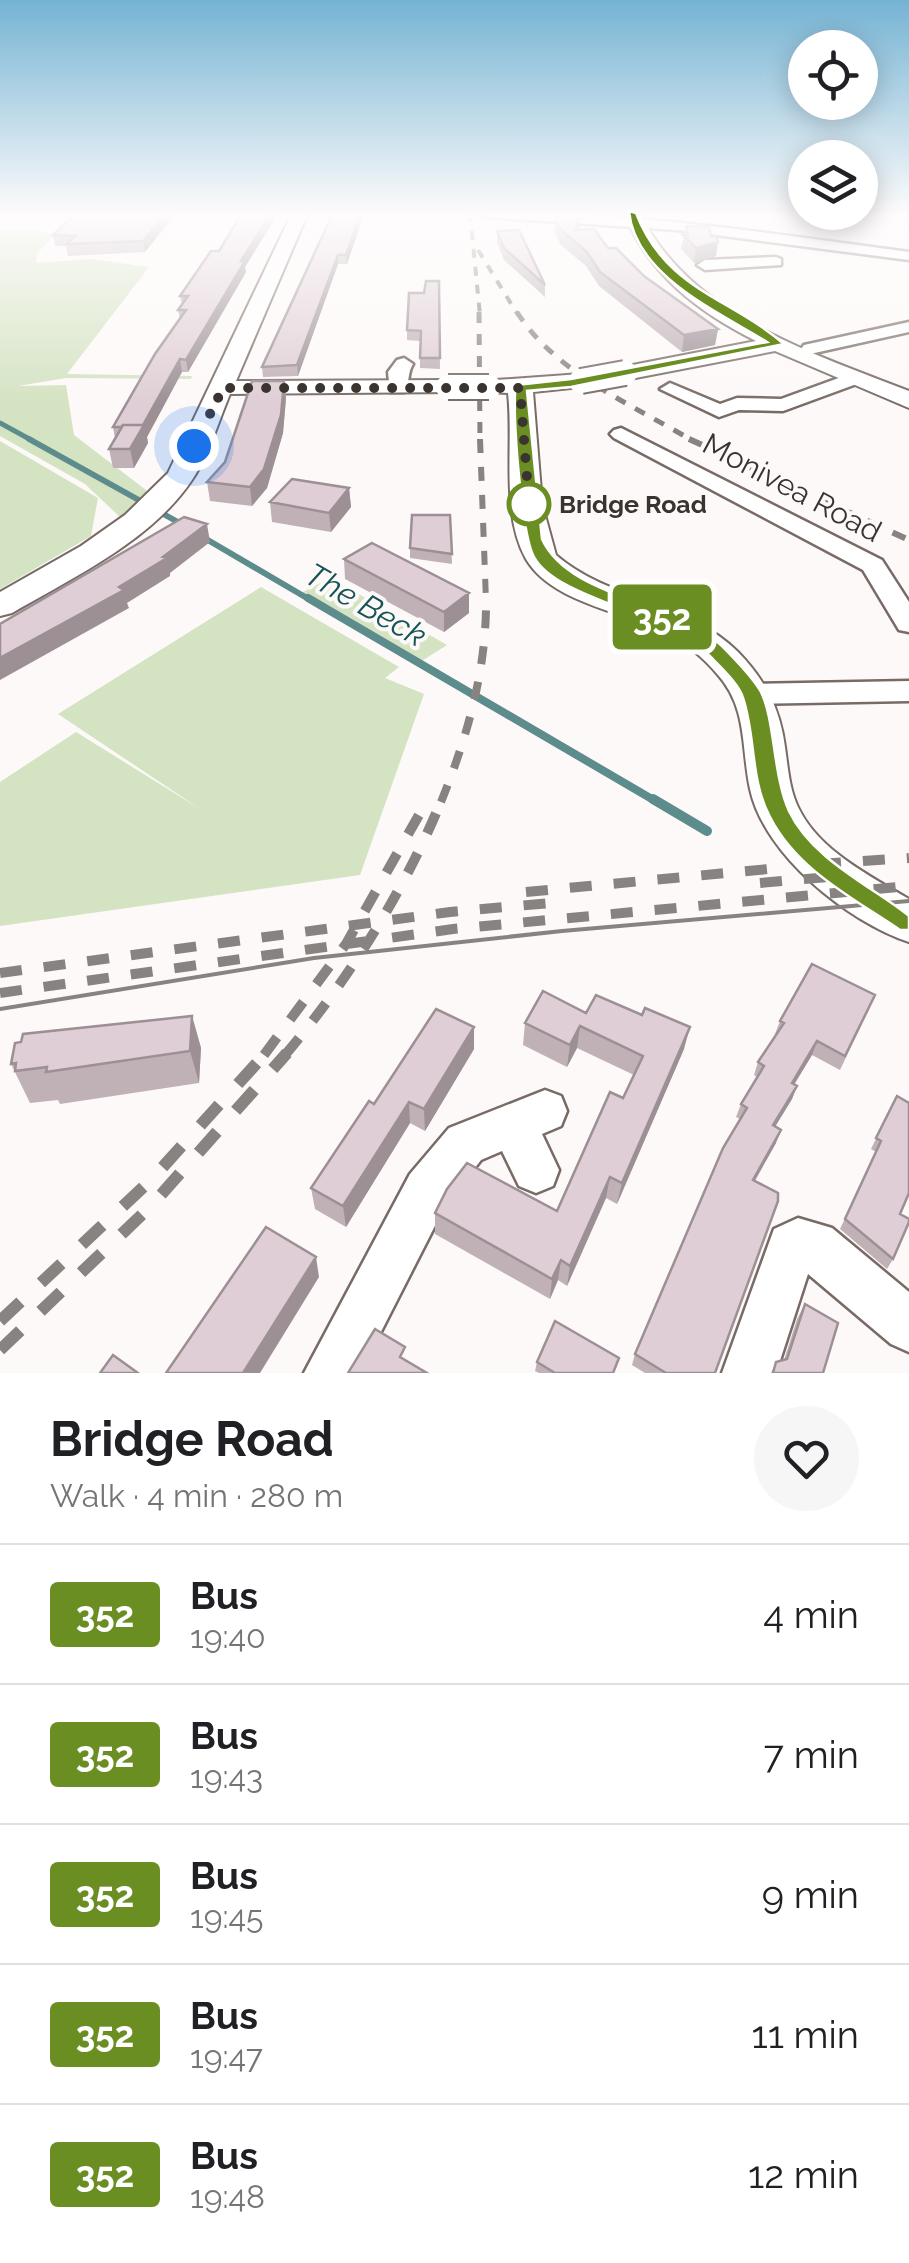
<!DOCTYPE html>
<html lang="en">
<head>
<meta charset="utf-8">
<style>
  :root { --surface:#fff; --page:#f6f6f6; --text:#202124; --muted:#757577; --line:#e0e0e0 }
  body { margin:0; font-family:Raleway,sans-serif; background:var(--page); color:var(--text); height:100vh; display:flex; flex-direction:column; font-size:38px; white-space:nowrap }
  * { box-sizing:border-box; margin:0 }
  p { font-size:32px; color:var(--muted) }
  .icon { flex:none; width:55px; height:55px; fill:none; stroke:currentColor; stroke-width:2; stroke-linecap:round; stroke-linejoin:round }
  .map { position:relative; height:1373px; overflow:hidden }
  .panel { display:flex; flex-direction:column; background:var(--surface); flex:1 }
  .panel>* { flex:none }
  .badge { padding:0 20px; border-radius:8px; font-size:35px; line-height:65px }
  .buttons { position:absolute; left:788px; top:30px; display:grid; gap:20px }
  .buttons a { display:grid; place-items:center; width:90px; height:90px; border-radius:50%; background:var(--surface); box-shadow:0 5px 25px #0003; font-size:50px }
  .you { position:absolute; width:50px; height:50px; margin:-25px; border:8px solid #fff; border-radius:50%; background:#1a73e8; box-shadow:0 0 0 15px #1a73e833 }
  .map>.badge { position:absolute; translate:-50% -50%; box-shadow:0 0 0 5px #fff }
  .round { display:grid; place-items:center; flex:none; width:105px; height:105px; border-radius:52px; background:var(--page) }
  .headline { display:flex; align-items:center; justify-content:space-between; height:170px; padding:0 50px }
  h1 { font-size:48px; font-weight:700; line-height:75px }
  ul { padding:0; list-style:none }
  li { display:flex; align-items:center; gap:30px; height:140px; padding:0 50px; border-top:2px solid var(--line) }
  li div { flex:1 }
  li b { display:block; font-size:38px }
  li em { font-style:normal }
  li .badge { min-width:110px; font-weight:700; text-align:center }
  .map>svg:first-child { display:block }
</style>
</head>
<body>
<div class="map">
<svg width="909" height="1373" viewBox="0 0 909 1373">
  <rect width="100%" height="100%" fill="#fdf9f8"/>
  <path fill="#d4e3c2" d="M 0,230 L 43,231 L 53,237 L 37,253 L 36,263 L 90,259 L 149,267 L 67,374 L 192,376 L 191,379 L 66,378 L 18,386 L 66,385 L 74,435 L 146,490 L 152,505 L 121,518 L 85,484 L 0,436 Z
    M 0,441 L 98,498 L 91,536 L 0,589 Z
    M 330,578 L 331,578 L 447,645 L 417,664 L 301,593 Z
    M 261,587 L 399,667 L 385,678 L 424,694 L 360,875 L 0,926 L 0,782 L 76,732 L 200,809 L 58,714 Z"/>
  <g fill="none" stroke-linecap="round" stroke-linejoin="round">
    <path stroke="#5c8c8c" stroke-width="5" d="M 0,423 L 33,441"/>
    <path stroke="#5c8c8c" stroke-width="6" d="M 29,439 L 146,504
      M 158,511 L 185,526
      M 201,536 L 312,601"/>
    <path stroke="#5c8c8c" stroke-width="8" d="M 308,598 L 657,802"/>
    <path stroke="#5c8c8c" stroke-width="10" d="M 653,799 L 707,831"/>
    <g stroke="#786a64" stroke-width="5">
      <path id="minor" d="M 478,213 C 622,210 766,233 909,252 L 909,260 L 677,230 L 485,217 Z
        M 776,257 L 781,259 L 781,265 L 705,270 L 697,265 L 705,260 Z
        M 909,322 L 909,332 L 810,354 L 801,349 L 804,345 Z
        M 404,358 L 413,364 C 407,373 410,384 404,392 L 390,392 L 388,372 L 397,360 Z
        M 855,372 L 862,374 L 862,382 L 783,411 L 739,410 L 719,417 L 660,389 L 670,383 L 720,404 L 737,398 L 781,399 Z
        M 621,428 L 882,560 L 909,602 L 909,632 L 899,630 L 863,570 L 614,438 L 610,434 L 614,430 Z
        M 909,681 L 909,701 L 752,704 L 741,701 L 737,694 L 741,687 L 752,684 Z
        M 545,1090 L 561,1096 L 567,1111 L 561,1126 L 542,1134 L 559,1170 L 553,1186 L 536,1193 L 519,1186 L 502,1151 L 481,1160 L 444,1208 L 360,1373 L 304,1373 L 410,1174 L 449,1128 Z
        M 798,1218 L 832,1228 L 909,1292 L 909,1352 L 891,1344 L 808,1274 L 776,1373 L 722,1373 L 774,1229 Z"/>
    </g>
    <g stroke="#786a64" stroke-width="4">
      <path id="tertiary" d="M 292,213 L 308,213 L 236,381 L 448,380 L 460,387 L 457,392 L 230,394 C 218,422 209,455 192,480 C 151,541 74,577 12,613 L 0,616 L 0,592 L 81,546 L 125,515 L 168,473 Z
        M 624,213 L 640,213 C 688,314 811,353 909,391 L 909,408 L 775,351 L 625,380 L 617,378 L 613,373 L 617,368 L 756,341 C 698,312 648,274 624,213 Z
        M 581,374 L 593,381 L 590,386 L 533,392 L 542,504 L 556,555 C 609,601 687,601 738,652 C 765,680 780,708 785,747 C 788,767 789,788 798,807 C 818,850 870,876 909,899 L 909,942 C 848,922 764,855 750,789 C 741,748 748,709 718,675 C 703,657 686,643 665,633 C 623,611 552,603 526,559 C 500,512 514,445 508,393 L 487,392 L 484,387 L 496,380 Z"/>
    </g>
    <use href="#minor" fill="#fff" fill-rule="evenodd"/>
    <use href="#tertiary" fill="#fff" fill-rule="evenodd"/>
    <path stroke="#888381" stroke-width="4" d="M 0,1009 L 314,958 L 562,931 L 909,901"/>
    <path stroke="#888381" stroke-width="4" stroke-dasharray="9 9" stroke-linecap="butt" d="M 470,213 L 480,315
      M 478,250 L 518,315"/>
    <path stroke="#888381" stroke-width="5" stroke-dasharray="11 11" stroke-linecap="butt" d="M 479,312 L 480,441
      M 517,312 C 555,373 633,405 693,441"/>
    <path stroke="#888381" stroke-width="6" stroke-dasharray="14 14" stroke-linecap="butt" d="M 480,439 L 486,601
      M 689,439 L 909,540"/>
    <path stroke="#888381" stroke-width="8" stroke-dasharray="18 18" stroke-linecap="butt" d="M 441,802 C 467,738 487,669 486,598"/>
    <path stroke="#888381" stroke-width="10" stroke-dasharray="22 22" stroke-linecap="butt" d="M 819,864 L 909,858
      M 760,883 L 839,876
      M 526,892 L 779,868
      M 0,973 L 450,912 L 550,903
      M 0,993 L 453,929 L 909,886
      M 264,1055 L 346,944 L 428,799
      M 285,1055 C 349,979 404,892 442,799"/>
    <path stroke="#888381" stroke-width="12" stroke-dasharray="28 28" stroke-linecap="butt" d="M 0,1321 L 151,1180 L 266,1053
      M 0,1350 L 151,1206 L 287,1053"/>
    <g stroke="#786a64" stroke-width="28" stroke-linecap="butt">
      <path id="tertiary-bridge" d="M 581,381 L 625,373
        M 448,387 L 489,387"/>
    </g>
    <use href="#tertiary-bridge" stroke="#fff" stroke-width="24"/>
  </g>
  <path fill="#c0b1b7" d="M 76,213 L 176,213 L 145,252 L 68,256 L 66,246 L 55,246 L 53,235 Z
    M 242,213 L 277,213 L 277,215 L 245,267 L 246,272 L 188,372 L 182,372 L 147,437 L 148,443 L 134,468 L 113,468 L 109,449 L 115,438 L 113,427 L 180,319 L 178,310 L 182,305 L 180,296 L 219,251 Z
    M 333,213 L 363,213 L 363,217 L 347,264 L 338,264 L 298,376 L 263,377 L 262,367 Z
    M 889,213 L 909,213 L 909,218 L 893,216 Z
    M 555,218 L 580,227 L 579,229 L 608,248 L 644,276 L 718,329 L 715,345 L 682,352 L 599,286 L 586,266 L 560,244 L 554,231 Z
    M 686,226 L 711,236 L 718,242 L 716,256 L 694,263 L 681,249 Z
    M 497,231 L 545,285 L 545,297 L 504,260 L 497,243 Z
    M 439,281 L 440,369 L 420,368 L 420,341 L 407,340 L 407,330 L 424,293 Z
    M 284,381 L 286,398 L 283,433 L 267,488 L 252,506 L 210,501 L 207,482 L 225,462 Z
    M 349,488 L 351,507 L 331,532 L 272,522 L 270,502 Z
    M 450,515 L 452,564 L 410,558 L 410,548 Z
    M 344,559 L 469,613 L 444,632 L 345,579 Z
    M 869,1009 L 840,1070 L 812,1055 L 794,1085 L 797,1086 L 792,1099 L 775,1127 L 776,1143 L 755,1181 L 715,1373 L 645,1373 L 632,1365 L 635,1354 L 740,1119 L 736,1117 L 741,1104 L 757,1077 L 754,1075 L 758,1062 L 776,1035 L 775,1034 L 780,1021 Z
    M 586,1013 L 684,1049 L 617,1204 L 606,1198 L 567,1286 L 558,1280 L 550,1299 L 435,1234 L 435,1213 L 557,1211 L 623,1098 L 634,1075 L 577,1048 L 567,1067 L 523,1045 L 525,1023 Z
    M 192,1016 L 201,1048 L 199,1083 L 60,1104 L 58,1100 L 30,1103 L 11,1064 Z
    M 474,1027 L 474,1049 L 425,1131 L 410,1123 L 346,1227 L 315,1209 L 311,1188 L 374,1104 Z
    M 897,1096 L 900,1214 L 893,1259 L 887,1269 L 840,1229 L 876,1152 L 871,1149 Z
    M 805,1304 L 823,1373 L 771,1373 L 776,1362 L 784,1360 L 797,1319 Z
    M 619,1358 L 614,1373 L 539,1373 L 535,1371 L 537,1362 Z"/>
  <path fill="#9c9095" d="M 166,213 L 176,213 L 145,252 L 143,241 Z
    M 271,213 L 277,213 L 277,215 L 245,267 L 246,272 L 188,372 L 186,360 L 241,261 Z
    M 361,213 L 363,213 L 363,217 L 347,264 L 346,255 Z
    M 718,242 L 716,256 L 694,263 L 696,248 Z
    M 338,255 L 338,264 L 298,376 L 297,365 Z
    M 718,329 L 715,345 L 682,352 L 684,335 Z
    M 180,359 L 182,372 L 147,437 L 148,443 L 134,468 L 130,449 Z
    M 284,381 L 286,398 L 283,433 L 267,488 L 252,506 L 250,487 Z
    M 349,488 L 351,507 L 331,532 L 329,513 Z
    M 207,524 L 210,542 L 170,573 L 170,576 L 127,603 L 129,608 L 0,680 L 0,658 L 119,587 Z
    M 469,593 L 469,613 L 444,632 L 444,612 Z
    M 192,1016 L 201,1048 L 199,1083 L 190,1051 Z
    M 580,1026 L 577,1048 L 567,1067 L 570,1045 Z
    M 474,1027 L 474,1049 L 425,1131 L 424,1109 Z
    M 690,1027 L 684,1049 L 617,1204 L 622,1183 Z
    M 817,1041 L 812,1055 L 787,1096 L 792,1083 Z
    M 797,1086 L 792,1099 L 768,1138 L 773,1125 Z
    M 409,1102 L 410,1123 L 346,1227 L 343,1206 Z
    M 781,1130 L 776,1143 L 748,1192 L 753,1180 Z
    M 610,1177 L 606,1198 L 567,1286 L 570,1266 Z
    M 316,1257 L 319,1277 L 260,1373 L 243,1373 Z
    M 561,1260 L 558,1280 L 550,1299 L 552,1279 Z"/>
  <path fill="#dfced5" stroke="#9c9095" stroke-width="2.5" d="M 76,213 L 166,213 L 143,241 L 66,244 L 75,236 L 53,235 Z
    M 242,213 L 271,213 L 241,261 L 245,261 L 186,360 L 180,359 L 143,425 L 123,425 L 121,427 L 113,427 L 155,354 L 186,310 L 178,310 L 188,296 L 180,296 L 211,251 L 219,251 Z
    M 333,213 L 361,213 L 346,255 L 338,255 L 297,365 L 262,367 Z
    M 557,213 L 581,214 L 575,230 L 594,229 L 608,248 L 616,248 L 644,276 L 718,329 L 684,335 L 600,272 L 587,252 L 561,230 L 555,218 Z
    M 686,226 L 709,227 L 711,236 L 717,236 L 718,242 L 696,248 L 683,235 L 688,235 Z
    M 519,230 L 545,285 L 504,248 L 497,231 Z
    M 426,281 L 439,281 L 440,358 L 420,358 L 421,331 L 407,330 L 409,293 L 424,293 Z
    M 252,381 L 284,381 L 281,415 L 264,469 L 250,487 L 207,482 L 225,462 Z
    M 123,425 L 144,425 L 130,449 L 109,449 Z
    M 292,479 L 349,488 L 329,513 L 270,502 Z
    M 412,515 L 450,515 L 452,554 L 410,548 Z
    M 184,517 L 207,524 L 163,557 L 167,558 L 119,587 L 124,590 L 0,658 L 0,624 Z
    M 372,543 L 469,593 L 444,612 L 344,559 Z
    M 812,964 L 875,995 L 845,1056 L 817,1041 L 792,1083 L 797,1086 L 773,1125 L 781,1130 L 753,1180 L 778,1193 L 778,1201 L 715,1373 L 666,1373 L 635,1354 L 723,1148 L 747,1108 L 741,1104 L 764,1066 L 758,1062 L 784,1023 L 780,1021 Z
    M 543,991 L 586,1013 L 596,995 L 642,1015 L 645,1008 L 690,1027 L 622,1183 L 610,1177 L 570,1266 L 561,1260 L 552,1279 L 435,1213 L 447,1189 L 467,1163 L 557,1211 L 610,1092 L 623,1098 L 643,1056 L 580,1026 L 570,1045 L 525,1023 Z
    M 436,1009 L 474,1027 L 424,1109 L 409,1102 L 343,1206 L 311,1188 L 369,1101 L 374,1104 Z
    M 192,1016 L 190,1051 L 46,1072 L 47,1067 L 15,1071 L 16,1063 L 11,1064 L 15,1043 L 21,1042 L 23,1034 Z
    M 897,1096 L 909,1103 L 909,1193 L 900,1214 L 909,1219 L 909,1222 L 893,1259 L 845,1219 L 881,1141 L 876,1138 Z
    M 266,1227 L 316,1257 L 243,1373 L 166,1373 Z
    M 805,1304 L 838,1323 L 823,1373 L 773,1373 L 776,1362 L 787,1359 Z
    M 555,1321 L 619,1358 L 613,1373 L 555,1373 L 537,1362 Z
    M 375,1329 L 405,1347 L 400,1357 L 427,1373 L 348,1373 Z
    M 113,1355 L 138,1373 L 100,1373 Z"/>
  <linearGradient id="sky" x2="0" y2="1"><stop stop-color="#75b3d3"/><stop offset="0.53" stop-color="#fefcfc"/><stop offset="1" stop-color="#fefcfc" stop-opacity="0"/></linearGradient>
  <rect width="909" height="405" fill="url(#sky)"/>
  <path fill="#6b8e23" stroke="#fff" stroke-width="2.5" d="M 629,211 L 636,213 C 666,290 728,296 784,344 L 571,387 L 527,391 L 542,539 C 569,598 674,601 722,646 C 734,658 753,677 761,692 C 775,720 773,776 789,811 C 812,860 875,888 909,916 L 909,930 L 900,930 C 853,898 797,870 770,817 C 750,780 756,737 743,698 C 739,684 721,668 711,657 C 671,613 557,600 534,557 C 522,536 511,409 516,385 L 571,379 L 767,342 C 719,312 635,276 629,211 Z"/>
  <g fill="none" stroke-linecap="round" stroke-linejoin="round">
    <path stroke="#3a3431" stroke-width="10" stroke-dasharray="0 18" d="M 194,446 L 223,388 L 520,388 L 529,504"/>
  </g>
  <circle fill="#fff" stroke="#6b8e23" stroke-width="5" cx="529" cy="504" r="20"/>
  <g text-anchor="middle" stroke-width="8" stroke-linejoin="round" paint-order="stroke">
    <g font-size="25" font-weight="bold" fill="#3a3431" stroke="#fdf9f8" text-anchor="start">
      <text x="559" y="513">Bridge Road</text>
    </g>
    <g font-size="30" fill="#3a3431" stroke="#fdf9f8">
      <text transform="translate(792 488) rotate(28)" y="10">Monivea Road</text>
    </g>
    <g font-size="32" font-style="italic" fill="#155455" stroke="#fdf9f8">
      <text transform="translate(366 605) rotate(30)" y="11">The Beck</text>
    </g>
  </g>
</svg>
<div class="buttons">
<a><svg class="icon" aria-label="locate" viewBox="0 0 24 24"><circle cx="12" cy="12" r="6"/><path d="M12 2v4M12 18v4M2 12h4M18 12h4"/></svg></a>
<a><svg class="icon" aria-label="layers" viewBox="0 0 24 24"><path d="M12 4l9 5-9 5-9-5zM3 14l9 5 9-5"/></svg></a>
</div>
<div class="you" style="left:194px;top:446px"></div>
<b class="badge" style="left:662px;top:617px;background:#6b8e23;color:#fff">352</b>
</div>
<section class="panel">
<div class="headline"><div><h1>Bridge Road</h1><p>Walk · 4 min · 280 m</p></div><a class="round"><svg class="icon" aria-label="heart" viewBox="0 0 24 24"><path d="M12 20l-8-8c-3-5 5-10 8-4 3-6 11-1 8 4z"/></svg></a></div>
<ul>
<li><span class="badge" style="background:#6b8e23;color:#fff">352</span><div><b>Bus</b><p>19:40</p></div><em>4 min</em></li>
<li><span class="badge" style="background:#6b8e23;color:#fff">352</span><div><b>Bus</b><p>19:43</p></div><em>7 min</em></li>
<li><span class="badge" style="background:#6b8e23;color:#fff">352</span><div><b>Bus</b><p>19:45</p></div><em>9 min</em></li>
<li><span class="badge" style="background:#6b8e23;color:#fff">352</span><div><b>Bus</b><p>19:47</p></div><em>11 min</em></li>
<li><span class="badge" style="background:#6b8e23;color:#fff">352</span><div><b>Bus</b><p>19:48</p></div><em>12 min</em></li>
</ul>
</section>
</body>
</html>
